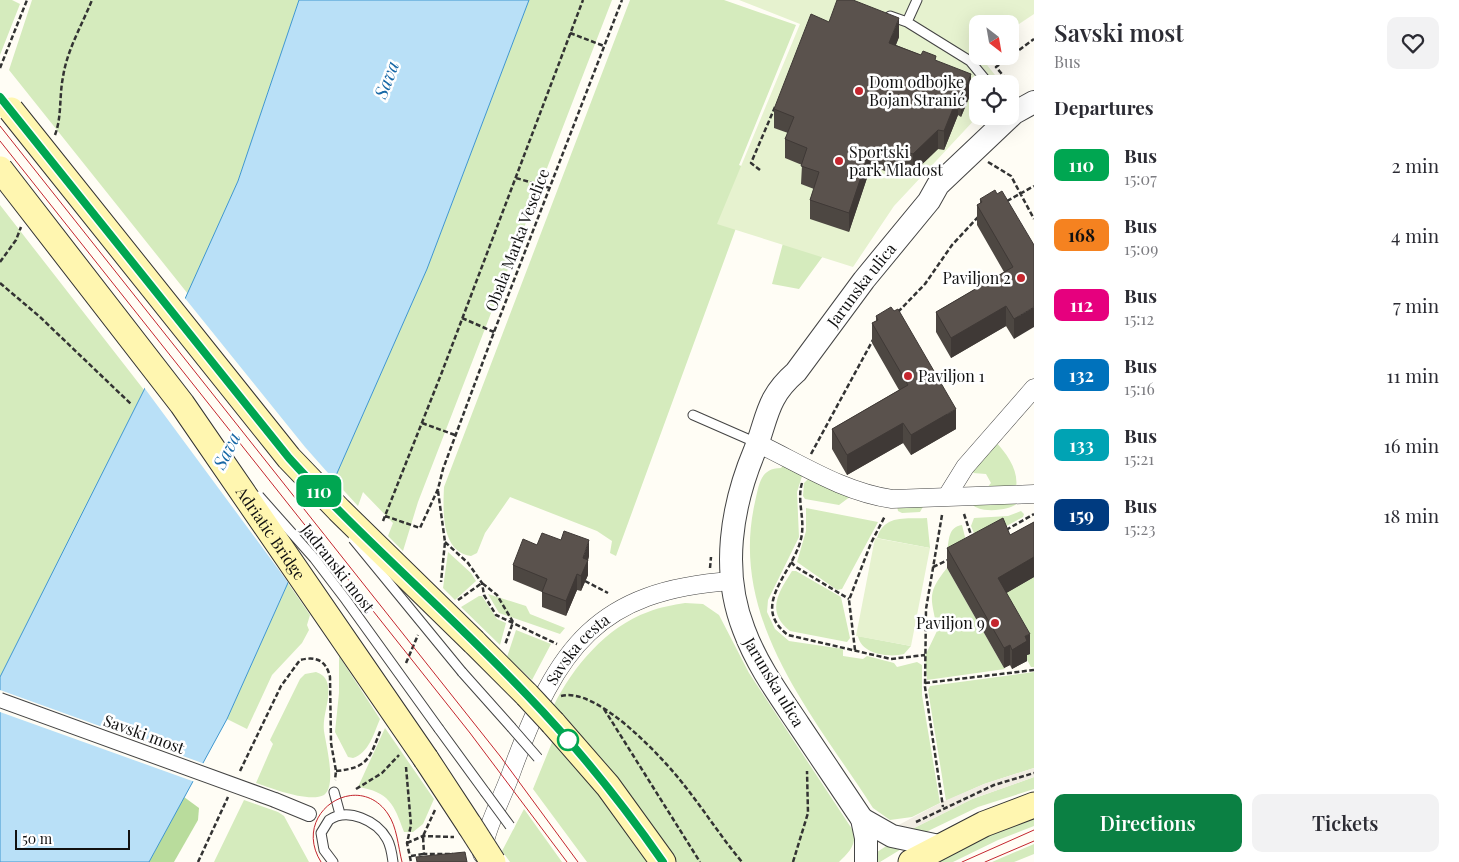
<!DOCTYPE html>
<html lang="en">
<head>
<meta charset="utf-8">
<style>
  :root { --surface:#fff; --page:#f2f2f3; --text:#2b2b33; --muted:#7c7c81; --accent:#0b8043 }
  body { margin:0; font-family:"Playfair Display",serif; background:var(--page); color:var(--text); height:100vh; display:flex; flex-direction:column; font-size:19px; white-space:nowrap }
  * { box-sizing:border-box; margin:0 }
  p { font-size:16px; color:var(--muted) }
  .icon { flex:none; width:28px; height:28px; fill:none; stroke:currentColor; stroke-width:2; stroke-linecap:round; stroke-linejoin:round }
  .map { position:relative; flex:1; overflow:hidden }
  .drawer { display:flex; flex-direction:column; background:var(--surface); width:425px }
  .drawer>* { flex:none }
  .badge { padding:0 10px; border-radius:8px; font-size:18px; line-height:32px }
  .needle { width:32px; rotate:149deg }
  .fabs { position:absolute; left:969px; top:15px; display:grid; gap:10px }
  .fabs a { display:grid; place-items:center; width:50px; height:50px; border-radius:10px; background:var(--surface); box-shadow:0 5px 20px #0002; font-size:25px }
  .scale { position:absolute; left:15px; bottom:12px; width:115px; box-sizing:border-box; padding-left:5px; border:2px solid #111; border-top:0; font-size:14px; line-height:18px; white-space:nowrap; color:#111; -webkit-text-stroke:4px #fff; paint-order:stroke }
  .map>.badge { position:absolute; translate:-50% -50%; box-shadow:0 0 0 2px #fff }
  h2 { padding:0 20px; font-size:19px; line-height:45px }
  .round { display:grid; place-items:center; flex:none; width:52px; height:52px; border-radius:10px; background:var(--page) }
  .overview { display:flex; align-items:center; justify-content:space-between; height:85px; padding:0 20px }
  h1 { font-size:24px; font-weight:600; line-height:38px }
  .cta { display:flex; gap:10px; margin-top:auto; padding:10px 20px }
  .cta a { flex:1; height:58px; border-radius:10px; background:var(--accent); color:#fff; font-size:20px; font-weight:600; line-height:58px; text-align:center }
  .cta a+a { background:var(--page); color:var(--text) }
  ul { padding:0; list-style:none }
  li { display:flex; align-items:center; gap:15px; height:70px; padding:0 20px }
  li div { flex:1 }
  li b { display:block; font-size:19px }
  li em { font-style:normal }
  li .badge { min-width:55px; font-weight:700; text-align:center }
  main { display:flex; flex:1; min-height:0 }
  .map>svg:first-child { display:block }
</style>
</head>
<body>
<main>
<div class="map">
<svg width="1034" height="862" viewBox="0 0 1034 862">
  <rect width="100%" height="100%" fill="#fffdf5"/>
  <path fill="#d5ebbd" d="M 0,0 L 12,0 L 20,4 L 0,55 Z
    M 32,0 L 299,0 L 238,181 L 188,294 L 9,70 Z
    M 529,0 L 612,0 L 418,502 L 403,551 L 388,536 L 393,523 L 363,492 L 358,506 L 334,480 L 427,269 Z
    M 630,0 L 724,0 L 796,25 L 739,165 L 751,170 L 754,179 L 616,556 L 610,553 L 612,541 L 597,531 L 510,497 L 485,533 L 477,553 L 471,556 C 441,552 443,511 444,487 Z
    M 0,205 L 144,390 L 0,677 Z
    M 789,221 L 837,237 L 799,289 L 772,284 Z
    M 995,441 C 1007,454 1019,470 1016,488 L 986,489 L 991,483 L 986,474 L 973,473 L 975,467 Z
    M 784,464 L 803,473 L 797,492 L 799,537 L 768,600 L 767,612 L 775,629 L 789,641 L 843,649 L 843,656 L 863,659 L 867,656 L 894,663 L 897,667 L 917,662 L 922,665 L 922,695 L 940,803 L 912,817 L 890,820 L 873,808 C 814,716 728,620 755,502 C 759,485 760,468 781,468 Z
    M 810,477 L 851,496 L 839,505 L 805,499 L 803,496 L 804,483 Z
    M 971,503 L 1018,503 C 1009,511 978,514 971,503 Z
    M 924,505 L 920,512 L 902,513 L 898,511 L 897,506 Z
    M 806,508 L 878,522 L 842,589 L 837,590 L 797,562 L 806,531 Z
    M 1021,511 L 1024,514 L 1023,517 L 984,538 L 976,538 L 971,526 L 974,518 L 1008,516 Z
    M 927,518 L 930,548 L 877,538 C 884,514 906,519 927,518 Z
    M 962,525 L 967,545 L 947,553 C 949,540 948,527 962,525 Z
    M 448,552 L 471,573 L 476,581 L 455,600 L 443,588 Z
    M 947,568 L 1004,668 L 1005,669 L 927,680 L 925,656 L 937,631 C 933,600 924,596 947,568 Z
    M 792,571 L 796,571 L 841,597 L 850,638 L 847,642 L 790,631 C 765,611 779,592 792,571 Z
    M 1034,577 L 1034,667 L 1031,667 L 1025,656 L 1029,654 L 994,591 L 1009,591 Z
    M 288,583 L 310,615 L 307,625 L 309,630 L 302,643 L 272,675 L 247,729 L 227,719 Z
    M 488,594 L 526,606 L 530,614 L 565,628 L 560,634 L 499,613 Z
    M 479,596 L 482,596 L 497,619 L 506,623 L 500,645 L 461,607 Z
    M 685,603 L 703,604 L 719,615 L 749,673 L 854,832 C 856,846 848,853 839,862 L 672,862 L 575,732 L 577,730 L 554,705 C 573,667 606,627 648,612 C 660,607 673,605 685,603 Z
    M 516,630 L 551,644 L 532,680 L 507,657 Z
    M 858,636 L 911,646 L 904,654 C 889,658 861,654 858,636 Z
    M 339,656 L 380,719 C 374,733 369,753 353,758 L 348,757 L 335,732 L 339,693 Z
    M 316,672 C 321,674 325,676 327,682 C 332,697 322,715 324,731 C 326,745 337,786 324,795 C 309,803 271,788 256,783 L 273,744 L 270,740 L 300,679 L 305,674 Z
    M 1034,672 L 1034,768 L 984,784 L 946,801 L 928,690 L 930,686 Z
    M 385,728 L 434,799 L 423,824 L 413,832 L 404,832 C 394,804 389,792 358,787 Z
    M 553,740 L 586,775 L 652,862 L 587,862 L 533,789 Z
    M 1034,777 L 1034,789 L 978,807 L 926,832 L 917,833 L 908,831 L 972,799 Z
    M 244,800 L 278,812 L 284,816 L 309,862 L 214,862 Z
    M 524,809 L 562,862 L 510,862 L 502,851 Z
    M 1034,817 L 1034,826 L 998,840 L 953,862 L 938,862 L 991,835 Z
    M 891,843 L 903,848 L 880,862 L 873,862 L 874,854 Z
    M 1034,844 L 1034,854 L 1014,862 L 992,862 Z"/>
  <path fill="#b9dc9c" d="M 184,797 L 199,808 L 198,820 L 174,862 L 149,862 Z"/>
  <path fill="#e6f2cf" d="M 739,0 L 1034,0 L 1034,14 L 1010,30 L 1010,24 L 978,24 L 978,56 L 980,56 L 1002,84 L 978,84 L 978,116 L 894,206 L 853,267 L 717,224 L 800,24 Z
    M 875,538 L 930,548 L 911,646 L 856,636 Z"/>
  <path fill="#f1ede2" d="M 1034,768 L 1034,777 L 972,799 L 908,831 L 891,829 L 942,802 L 984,784 Z"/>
  <path fill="#b9e0f7" stroke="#3f96cf" d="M 299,0 L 529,0 L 427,269 L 334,480 L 227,719 L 149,862 L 0,862 L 0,677 L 144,390 L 238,181 Z"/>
  <path fill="#fffdf5" d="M 184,297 L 305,447 L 336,482 L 290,585 L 143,386 Z
    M 0,690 L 205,764 L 195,782 L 0,712 Z"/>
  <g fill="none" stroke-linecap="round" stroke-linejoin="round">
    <g stroke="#444" stroke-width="11">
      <path id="service" d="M 890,16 L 907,22 L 970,61 L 989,84
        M 907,22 L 917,0
        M 693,415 L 757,443
        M 462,672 L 511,727
        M 439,729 L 485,792
        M 334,792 L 340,814
        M 333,862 L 324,850 L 321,833 L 329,820 C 348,807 377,821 387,839 C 391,846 392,854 393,862"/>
    </g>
    <g stroke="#444" stroke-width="16">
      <path id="pedestrian" d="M 275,800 L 309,814"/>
    </g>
    <g stroke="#444" stroke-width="19">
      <g id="minor">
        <path d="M 757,443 C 801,464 843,492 892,499 L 1034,494"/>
        <path d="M 947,496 L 965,467 L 1034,388"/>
        <path id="s1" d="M 482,854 C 487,824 503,797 513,768 C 557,648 597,590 732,581"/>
      </g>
    </g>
    <g stroke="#444" stroke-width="24">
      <g id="tertiary">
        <path d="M 862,819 L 892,836 L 939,846"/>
        <path id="s2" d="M 866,862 L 866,838 L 862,819 C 841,788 820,756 799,725 C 779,695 757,665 744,630 C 721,572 731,507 755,450 C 768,417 766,398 796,372 L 864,280 L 929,201 L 938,185 L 1014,113 L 1034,102"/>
      </g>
    </g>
    <g stroke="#333" stroke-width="27">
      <path id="secondary" d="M 474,642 L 527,695
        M 553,723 L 608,786 L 663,862
        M 426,759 L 470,826
        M 911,862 L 984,824 L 1034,805"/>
    </g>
    <path stroke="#333" stroke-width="2.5" stroke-dasharray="5 2.5" stroke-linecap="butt" d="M 570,33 L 604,46
      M 0,68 L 27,0
      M 1016,91 L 996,67 L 1034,39
      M 55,135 C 62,116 59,97 63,77 C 67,50 82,25 92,0
      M 988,162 L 1011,176 L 1034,219
      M 760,170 L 751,163 L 775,107
      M 516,178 L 550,188
      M 1007,201 L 1034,186
      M 0,262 L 16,240 L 21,227
      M 0,283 L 40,317 L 132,405
      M 898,312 L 925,284 L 952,245 L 978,217
      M 462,318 L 494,332
      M 422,423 L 455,435
      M 811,454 L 874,338
      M 802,483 C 797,499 804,516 802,533 C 798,570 747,604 788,635 L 891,659 L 925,655
      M 438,491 L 445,542 L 441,582
      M 964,514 L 972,538
      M 942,515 L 926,609 L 925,687 L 943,807
      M 385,516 L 420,528 L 438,489 L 443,469 L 494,332 L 622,0
      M 383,521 L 442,372 L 583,0
      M 1006,530 L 1034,514
      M 445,542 L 468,563 L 482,583 L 484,595 L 496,615 L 557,644
      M 791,562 L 796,567 L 849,599
      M 933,567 L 950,559
      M 710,568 L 711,557
      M 585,581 L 608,593
      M 458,600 L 482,583 L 497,595 L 513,622 L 505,645
      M 855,650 L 849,600 L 871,543 L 885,516
      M 406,663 L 418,635
      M 925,683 L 1034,670
      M 561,696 C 597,686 664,759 684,785 C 704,810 721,837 742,862
      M 604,709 L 700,862
      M 406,767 L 411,825 L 407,843 L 411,862
      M 240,771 L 281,686 L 300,660 C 316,656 326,660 330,677 L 331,743 L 336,771 L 335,780
      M 336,771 C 369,768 370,757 381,729
      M 356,789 L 382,773 L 399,755
      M 435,810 L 423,836 L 424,854 L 453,854
      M 916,822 L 994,785 L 1034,773
      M 407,843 L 423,836 L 454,837
      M 411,856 L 424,854
      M 198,862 L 228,797
      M 793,862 L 808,813 L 807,771"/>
    <use href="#service" stroke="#fff" stroke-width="9"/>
    <use href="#pedestrian" stroke="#fff" stroke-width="14"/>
    <use href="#minor" stroke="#fff" stroke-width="18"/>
    <use href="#tertiary" stroke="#fff" stroke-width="22"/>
    <use href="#secondary" stroke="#fff6b0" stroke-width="25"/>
    <path stroke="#c4262e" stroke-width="1" d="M 0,126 L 500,756 L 578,862
      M 0,141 L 470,733 L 567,862
      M 321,862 C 290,813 358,769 388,814 C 397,827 398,846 402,862
      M 962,862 L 1034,830
      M 985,862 L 1034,841"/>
    <g stroke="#444" stroke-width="11" stroke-linecap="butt">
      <path id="service-bridge" d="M 259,496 L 314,558 L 346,600 L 439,729
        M 353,539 L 462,672
        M 511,727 L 538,758
        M 485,792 L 510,826"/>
    </g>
    <g stroke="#444" stroke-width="16" stroke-linecap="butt">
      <path id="pedestrian-bridge" d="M 0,700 L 275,800"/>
    </g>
    <g stroke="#333" stroke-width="27" stroke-linecap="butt">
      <g id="secondary-bridge">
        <path d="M 11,110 L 289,458 L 339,510 L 474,642"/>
        <path id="s3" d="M 0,169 L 182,404 L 426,759"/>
        <path d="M 527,695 L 553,723"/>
        <path d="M 470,826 L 493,862"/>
      </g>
    </g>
    <use href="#service-bridge" stroke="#fff" stroke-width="9"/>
    <use href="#pedestrian-bridge" stroke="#fff" stroke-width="14"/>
    <use href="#secondary-bridge" stroke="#fff6b0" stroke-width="25"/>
  </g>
  <path fill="#4d4742" d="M 829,22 L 899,37 L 896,45 L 936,61 L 971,93 L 961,117 L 958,115 L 944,150 L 938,149 L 913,173 L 901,169 L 899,176 L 871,166 L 849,232 L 810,219 L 810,200 L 814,189 L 801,184 L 802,165 L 785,158 L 785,139 L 788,133 L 774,128 L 774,109 Z
    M 980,199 L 1034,245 L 1014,339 L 1006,326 L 951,358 L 936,332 L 936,312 L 1004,272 L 977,225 L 977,205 L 980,203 Z
    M 876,316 L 956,429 L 911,455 L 903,443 L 847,475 L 832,449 L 832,429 L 899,390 L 872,343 L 872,323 L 876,321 Z
    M 1034,522 L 1034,577 L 1006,593 L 1030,654 L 1027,655 L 1027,661 L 1012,669 L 1010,665 L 1004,668 L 947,568 L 947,548 L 1010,535 Z
    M 537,545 L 589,556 L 588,560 L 588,575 L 581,591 L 577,590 L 566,616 L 542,607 L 542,592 L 513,580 L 513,565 Z"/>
  <path fill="#3f3936" d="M 899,18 L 899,37 L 889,61 L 889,43 Z
    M 971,74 L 971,93 L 961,117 L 961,98 Z
    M 958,96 L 958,115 L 944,150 L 944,131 Z
    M 938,130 L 938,149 L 913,173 L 913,154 Z
    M 871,147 L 871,166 L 849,232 L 849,213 Z
    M 901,150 L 901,169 L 899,176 L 899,157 Z
    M 1006,306 L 1006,326 L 951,358 L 951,338 Z
    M 1034,307 L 1034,327 L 1014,339 L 1014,319 Z
    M 956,409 L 956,429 L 911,455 L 911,435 Z
    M 903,423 L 903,443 L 847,475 L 847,455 Z
    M 589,540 L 589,556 L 588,560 L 588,575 L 581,591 L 581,576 L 583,558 Z
    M 1034,557 L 1034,577 L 998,598 L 998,578 Z
    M 577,574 L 577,590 L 566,616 L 566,601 Z
    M 1030,634 L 1030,654 L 1027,655 L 1027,661 L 1012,669 L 1012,650 L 1025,636 Z
    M 1010,645 L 1010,665 L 1004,668 L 1004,648 Z"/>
  <path fill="#5a524d" stroke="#3f3936" d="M 837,0 L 853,0 L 899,18 L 889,43 L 921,55 L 923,51 L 936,56 L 935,60 L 971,74 L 961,98 L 958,96 L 944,131 L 938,130 L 913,154 L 901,150 L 899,157 L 871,147 L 849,213 L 810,200 L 819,172 L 801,166 L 807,148 L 785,139 L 794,117 L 774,109 L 811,14 L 829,22 Z
    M 995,190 L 997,194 L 1002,191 L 1034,245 L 1034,307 L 1014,319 L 1006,306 L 951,338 L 936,312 L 1013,267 L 977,205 L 982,202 L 980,199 Z
    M 891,307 L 894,311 L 898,309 L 956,409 L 911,435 L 903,423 L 847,455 L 832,429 L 908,385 L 872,323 L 878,320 L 876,316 Z
    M 1003,518 L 1010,535 L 1034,522 L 1034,557 L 998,578 L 1030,634 L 1025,636 L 1027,641 L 1012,650 L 1010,645 L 1004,648 L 947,548 Z
    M 564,531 L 589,540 L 583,558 L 588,560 L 581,576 L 577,574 L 566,601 L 542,592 L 547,579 L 513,565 L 523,539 L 537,545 L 542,533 L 561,540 Z
    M 465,852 L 467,862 L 417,862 L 416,857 Z"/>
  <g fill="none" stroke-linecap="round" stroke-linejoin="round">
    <g stroke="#fff" stroke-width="11">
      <path id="line" d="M 0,97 L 289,458 C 364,541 450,614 527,695 C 577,747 622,803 663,862"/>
    </g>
    <use href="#line" stroke="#00a651" stroke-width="8"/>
  </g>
  <g fill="#c4262e" stroke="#fff" stroke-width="2">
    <circle cx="859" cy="91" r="5"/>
    <circle cx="839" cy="161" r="5"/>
    <circle cx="1021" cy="278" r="5"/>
    <circle cx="908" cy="376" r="5"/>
    <circle cx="995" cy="623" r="5"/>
  </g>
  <circle fill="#fff" stroke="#00a651" stroke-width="2.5" cx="568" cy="740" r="10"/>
  <g text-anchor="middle" stroke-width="5" stroke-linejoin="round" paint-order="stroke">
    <g font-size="16" fill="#111" stroke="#fff" text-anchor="start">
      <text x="869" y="88">Dom odbojke<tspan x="869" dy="18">Bojan Stranić</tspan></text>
      <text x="849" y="158">Sportski<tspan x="849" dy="18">park Mladost</tspan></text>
      <text x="1011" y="284" text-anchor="end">Paviljon 2</text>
      <text x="918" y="382">Paviljon 1</text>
      <text x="985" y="629" text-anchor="end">Paviljon 9</text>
    </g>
    <g font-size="16" fill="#111" stroke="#fff">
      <text transform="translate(517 240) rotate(-69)" y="6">Obala Marka Veselice</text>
      <text dy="6" stroke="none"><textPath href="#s2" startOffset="650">Jarunska ulica</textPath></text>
      <text dy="6" stroke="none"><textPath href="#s3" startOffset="454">Adriatic Bridge</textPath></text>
      <text transform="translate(338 568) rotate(52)" y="6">Jadranski most</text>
      <text dy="6" stroke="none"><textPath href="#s1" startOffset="228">Savska cesta</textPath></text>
      <text transform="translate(774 682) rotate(59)" y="6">Jarunska ulica</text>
      <text transform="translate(144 734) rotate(20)" y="6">Savski most</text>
    </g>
    <g font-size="18" font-style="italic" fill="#1768a6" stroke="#fff">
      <text transform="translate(387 80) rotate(-69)" y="6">Sava</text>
      <text transform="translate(227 451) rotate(-63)" y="6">Sava</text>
    </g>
  </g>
</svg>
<div class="fabs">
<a><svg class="needle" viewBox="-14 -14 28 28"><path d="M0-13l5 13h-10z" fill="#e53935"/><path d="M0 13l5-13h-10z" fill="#7c7c81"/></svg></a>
<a><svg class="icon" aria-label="locate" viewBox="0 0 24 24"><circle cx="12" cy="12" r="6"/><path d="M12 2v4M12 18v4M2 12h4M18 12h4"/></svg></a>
</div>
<div class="scale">50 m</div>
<b class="badge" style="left:319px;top:491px;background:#00a651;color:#fff">110</b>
</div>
<section class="drawer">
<div class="overview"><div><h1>Savski most</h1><p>Bus</p></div><a class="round"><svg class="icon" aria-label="heart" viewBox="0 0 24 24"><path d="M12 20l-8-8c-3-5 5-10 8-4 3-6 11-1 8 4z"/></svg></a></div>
<h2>Departures</h2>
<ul>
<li><span class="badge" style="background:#00a651;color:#fff">110</span><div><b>Bus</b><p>15:07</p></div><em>2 min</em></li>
<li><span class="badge" style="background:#f58220;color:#111">168</span><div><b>Bus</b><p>15:09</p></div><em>4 min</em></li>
<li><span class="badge" style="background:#e6007e;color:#fff">112</span><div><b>Bus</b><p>15:12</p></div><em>7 min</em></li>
<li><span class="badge" style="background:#0072bc;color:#fff">132</span><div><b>Bus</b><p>15:16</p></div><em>11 min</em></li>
<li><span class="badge" style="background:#00a3b4;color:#fff">133</span><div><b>Bus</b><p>15:21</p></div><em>16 min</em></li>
<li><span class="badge" style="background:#003b80;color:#fff">159</span><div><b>Bus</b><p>15:23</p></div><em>18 min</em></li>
</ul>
<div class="cta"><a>Directions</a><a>Tickets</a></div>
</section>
</main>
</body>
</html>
